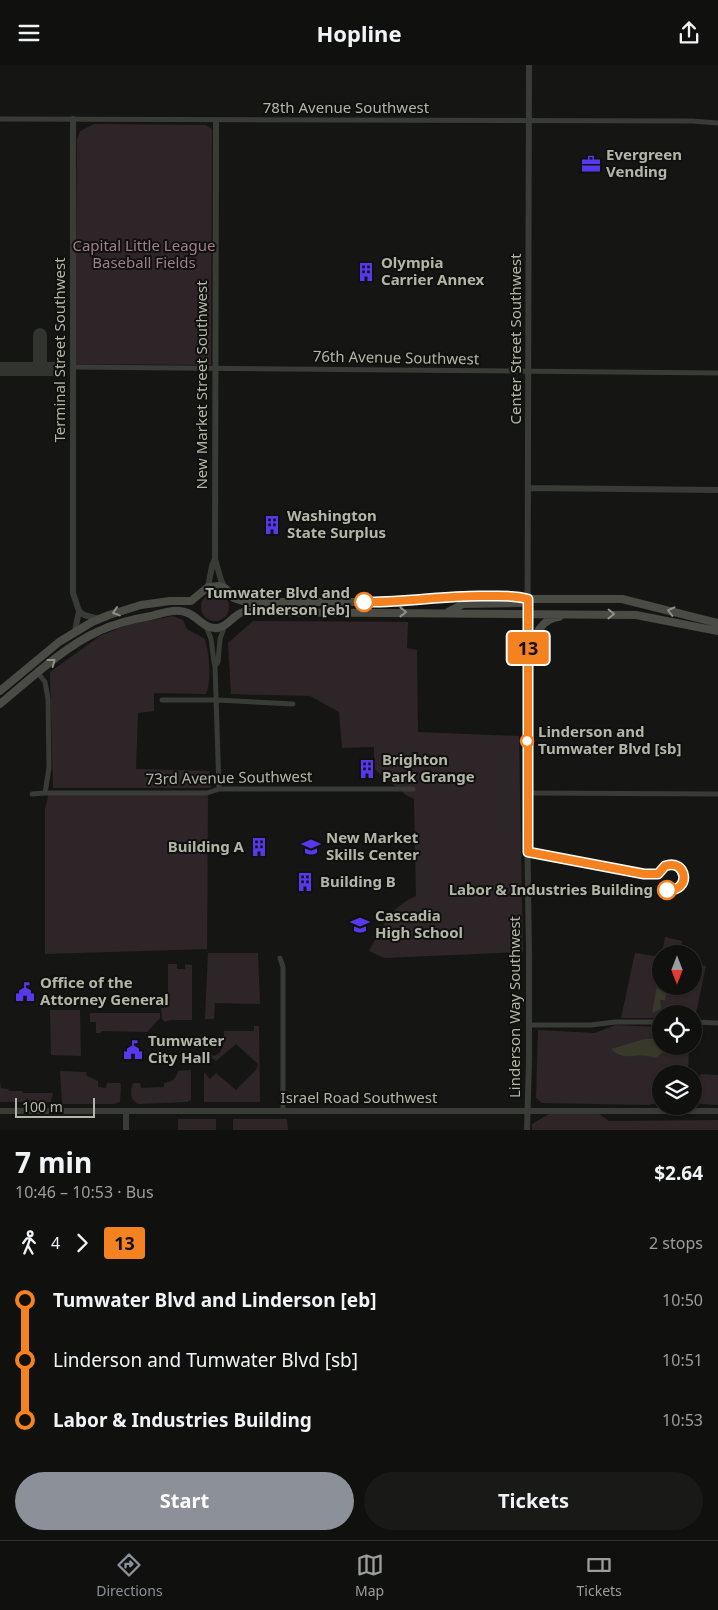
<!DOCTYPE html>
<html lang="en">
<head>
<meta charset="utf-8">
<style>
  :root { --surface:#10100f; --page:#191918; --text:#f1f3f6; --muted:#9c9d9e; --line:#30302f; --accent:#8c9099 }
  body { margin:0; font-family:"Noto Sans",sans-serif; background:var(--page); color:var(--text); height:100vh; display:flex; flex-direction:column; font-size:19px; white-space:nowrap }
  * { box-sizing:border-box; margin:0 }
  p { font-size:16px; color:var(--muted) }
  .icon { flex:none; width:28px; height:28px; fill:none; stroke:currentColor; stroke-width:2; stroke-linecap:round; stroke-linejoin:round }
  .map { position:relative; height:1065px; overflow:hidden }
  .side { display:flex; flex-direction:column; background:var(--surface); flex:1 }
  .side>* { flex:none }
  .badge { padding:0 10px; border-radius:4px; font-size:18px; line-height:32px }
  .needle { width:32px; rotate:180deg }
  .fabs { position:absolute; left:652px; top:880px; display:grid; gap:10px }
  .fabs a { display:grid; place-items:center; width:50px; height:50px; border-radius:50%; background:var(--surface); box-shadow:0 1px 4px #0004,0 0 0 1px var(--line); font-size:25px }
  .scale { position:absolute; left:15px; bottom:12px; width:80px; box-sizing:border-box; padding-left:5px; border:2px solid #b3b6a7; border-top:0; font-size:14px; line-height:18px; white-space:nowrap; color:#b3b6a7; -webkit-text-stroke:4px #10110f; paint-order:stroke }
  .map>.badge { position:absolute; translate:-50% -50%; box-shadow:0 0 0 2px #fff }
  .legs { display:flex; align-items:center; gap:8px; height:55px; padding:0 15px; font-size:16px }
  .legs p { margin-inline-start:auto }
  .head { display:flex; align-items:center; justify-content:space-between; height:85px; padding:0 15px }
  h1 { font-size:28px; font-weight:700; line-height:38px }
  .cta { display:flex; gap:10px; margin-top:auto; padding:10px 15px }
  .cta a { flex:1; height:58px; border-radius:30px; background:var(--accent); color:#fff; font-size:20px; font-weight:700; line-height:58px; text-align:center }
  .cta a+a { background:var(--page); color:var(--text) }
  ul { padding:0 15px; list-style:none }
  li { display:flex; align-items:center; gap:18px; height:60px; font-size:19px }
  li i { display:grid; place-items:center; width:8px; height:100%; margin:0 6px; background:currentColor }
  li i::after { content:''; width:12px; height:12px; margin:-6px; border:4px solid; border-radius:50%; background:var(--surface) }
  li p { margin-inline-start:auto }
  li:first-child i { background:linear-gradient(#0000 50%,currentColor 0) }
  li:last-child i { background:linear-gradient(currentColor 50%,#0000 0) }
  header { display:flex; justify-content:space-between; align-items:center; height:65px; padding:0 15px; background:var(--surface); font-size:22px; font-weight:700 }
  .dock { display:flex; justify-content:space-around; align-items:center; height:70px; border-top:1px solid var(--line); background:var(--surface); font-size:14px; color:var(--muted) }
  .dock a { display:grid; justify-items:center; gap:2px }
  .dock .on { color:var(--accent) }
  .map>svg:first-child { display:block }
</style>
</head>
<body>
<header><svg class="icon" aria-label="menu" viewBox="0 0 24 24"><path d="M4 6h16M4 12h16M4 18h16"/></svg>Hopline<svg class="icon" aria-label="share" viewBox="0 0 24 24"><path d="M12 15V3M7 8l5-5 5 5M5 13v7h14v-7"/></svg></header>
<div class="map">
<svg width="718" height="1065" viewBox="0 0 718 1065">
  <rect width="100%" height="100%" fill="#151614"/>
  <path fill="#2e2528" d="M 94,59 L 206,60 L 212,64 L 211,300 L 75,299 L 77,75 L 80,66 Z
    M201 542a14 14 0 1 1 28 0a14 14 0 1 1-28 0Z
    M 173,551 L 183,555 L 187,564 L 205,574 C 209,588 212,615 206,629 L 154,628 L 154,646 L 138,648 L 136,704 L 210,706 L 211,723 L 53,723 L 50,607 L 100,571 L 130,559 Z
    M 253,556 L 408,557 L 407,583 L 417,585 L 418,667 L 519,671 L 523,887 L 384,893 L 369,886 C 381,864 391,841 416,831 L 414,734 L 406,730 L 374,704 L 374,682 L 342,683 L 339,647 L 310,631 L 231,629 L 228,578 Z
    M 49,728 L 207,728 L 208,732 L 207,884 L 45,889 L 45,744 Z
    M 665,872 L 682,876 L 679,889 L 662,889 Z
    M 208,888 L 258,888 L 260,939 L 215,938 L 214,954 L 205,954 Z
    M 635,888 L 661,892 L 661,891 L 661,921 L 694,921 L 694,898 L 706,901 L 695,953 L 694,953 L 694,949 L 661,949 L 661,953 L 621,953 Z
    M 168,899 L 177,899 L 177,904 L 185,904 L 185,899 L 192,900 L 192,955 L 170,955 L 165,957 L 162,954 L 161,943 L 168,942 Z
    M 50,945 L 80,945 L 81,991 L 51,990 Z
    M 90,948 L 160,948 L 160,953 L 147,967 L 102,966 L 100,968 L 96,968 L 96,957 L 90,957 Z
    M 615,960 L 661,962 L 661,981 L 689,981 L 688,1009 L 661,1009 L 661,1037 L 658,1038 L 647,1040 L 542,1038 L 536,1033 L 538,965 L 595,968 Z
    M 254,961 L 259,961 L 260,1037 L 204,1037 L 204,1007 L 210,1014 L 216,1008 L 236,1025 L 256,1005 L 258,999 L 236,979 L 216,996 L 211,992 L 207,993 L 208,998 L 206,1000 L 203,989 L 210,989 L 214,991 C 225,986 224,977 224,966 L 254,966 Z
    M 191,1005 L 191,1035 L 187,1037 L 138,1039 C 130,1035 130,1026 133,1018 L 140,1018 L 141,1023 L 164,1022 L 164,1018 C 172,1017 176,1014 178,1006 Z
    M 60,1006 L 86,1007 L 87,1011 L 98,1016 L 98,1022 L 106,1023 L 107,1018 L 120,1018 L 121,1020 L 120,1037 L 114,1039 L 62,1039 Z
    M 700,1009 L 718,1010 L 718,1040 L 701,1039 L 698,1036 Z
    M 0,1017 L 1,1023 L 8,1024 L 9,1026 L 22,1026 L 23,1028 L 53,1028 L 51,1037 L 0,1037 Z
    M 549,1049 L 599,1049 L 609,1056 L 718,1055 L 718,1065 L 532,1065 L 532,1059 Z
    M 178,1054 L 216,1054 L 216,1065 L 178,1065 Z
    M 233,1054 L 287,1054 L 288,1065 L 233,1065 Z"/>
  <path fill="#39392b" d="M 661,904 L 661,921 L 668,921 L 665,935 L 660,935 L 661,944 L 652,948 L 658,915 L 660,912 L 660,905 Z
    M 645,974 L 661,974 L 661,981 L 665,982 L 664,987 L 655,993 C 637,986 625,998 611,984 Z"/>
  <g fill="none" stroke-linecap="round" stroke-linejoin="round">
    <path stroke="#323430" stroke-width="14" d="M 0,304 L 59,304
      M 40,304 L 40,270"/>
    <path stroke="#393b36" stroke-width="5" d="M 0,54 L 692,56 L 718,58
      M 73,302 L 718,308
      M 206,561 L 211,574 L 214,597 L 215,601 L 219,724
      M 215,601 L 218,597 L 220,574 L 225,560
      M 162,635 L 217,635 L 293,639
      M 45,728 L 207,728 L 219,724 L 413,724
      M 527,728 L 718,729
      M 32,729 L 45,728 L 49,703 L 48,634 L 45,617 L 38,608
      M 280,893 L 283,902 L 283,1046
      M 694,957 L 718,958
      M 529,960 L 591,960 L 615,957 L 661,957"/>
    <path stroke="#393b36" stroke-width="6" d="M 73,54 L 73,528 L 79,546 L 75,566
      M 216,56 L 215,494 L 221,515 L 225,523
      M 528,423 L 718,425
      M 208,522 L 212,501 L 215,494
      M 79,546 L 84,550 L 99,554
      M 0,1046 L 718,1046
      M 126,1065 L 126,1046
      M 527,1065 L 529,995 L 529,889 L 527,753 L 529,0"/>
    <path stroke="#494b44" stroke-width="8" d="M 448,547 L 463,539 L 520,538 L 528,534
      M 528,579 C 539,568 541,554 559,552
      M 0,626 L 59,577 L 92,557 L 109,550 L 141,540 L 170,536 L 191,536 L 208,522 L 219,521 L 225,523 L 234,533 L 248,538 L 280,537 L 407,537 L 462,530 L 517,531 L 528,534 L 622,534 L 718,558
      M 0,639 C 29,615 65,581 99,566 C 116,558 133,554 151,551 C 158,549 166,547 173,546 C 196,543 200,565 218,563 C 229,561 233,550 243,547 L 636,550 L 718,566"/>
  </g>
  <defs><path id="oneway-chevron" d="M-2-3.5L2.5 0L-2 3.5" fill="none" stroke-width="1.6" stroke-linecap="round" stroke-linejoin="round" transform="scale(1.25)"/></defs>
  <g stroke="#8e9184">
    <use href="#oneway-chevron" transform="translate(671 546) rotate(-166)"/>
    <use href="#oneway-chevron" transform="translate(116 547) rotate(162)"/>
    <use href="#oneway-chevron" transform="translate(403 547)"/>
    <use href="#oneway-chevron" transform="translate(611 549) rotate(1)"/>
    <use href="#oneway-chevron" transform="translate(52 597) rotate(-37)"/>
  </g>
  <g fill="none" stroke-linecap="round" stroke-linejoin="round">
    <g stroke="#fff" stroke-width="11">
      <path id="line-1" d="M 364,537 C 405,538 445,530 486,531 C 501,531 514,530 528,534 L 528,787 L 644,809 L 658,809 L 665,801 C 687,793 692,827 667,825"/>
    </g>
    <use href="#line-1" stroke="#f58220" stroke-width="8"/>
  </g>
  <defs>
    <g id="office-bare" transform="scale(1.5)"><path d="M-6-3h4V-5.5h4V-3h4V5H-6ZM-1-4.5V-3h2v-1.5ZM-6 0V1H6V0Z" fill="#5738eb" stroke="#10110f" stroke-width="2.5" paint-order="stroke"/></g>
    <g id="building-bare" transform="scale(1.5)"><path d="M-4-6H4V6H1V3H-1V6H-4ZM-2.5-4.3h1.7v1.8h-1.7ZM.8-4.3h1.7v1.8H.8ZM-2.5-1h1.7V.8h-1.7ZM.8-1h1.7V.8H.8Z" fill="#5738eb" stroke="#10110f" stroke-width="2.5" paint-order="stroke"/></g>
    <g id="school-bare" transform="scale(1.5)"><path d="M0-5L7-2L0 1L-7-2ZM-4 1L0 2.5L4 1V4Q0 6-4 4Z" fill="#5738eb" stroke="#10110f" stroke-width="2.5" paint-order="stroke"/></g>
    <g id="civic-bare" transform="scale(1.5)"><path d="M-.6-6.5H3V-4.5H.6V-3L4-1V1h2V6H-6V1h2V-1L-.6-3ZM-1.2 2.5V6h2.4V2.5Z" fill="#5738eb" stroke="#10110f" stroke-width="2.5" paint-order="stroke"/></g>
  </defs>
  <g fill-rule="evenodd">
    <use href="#office-bare" x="591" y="99"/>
    <use href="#building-bare" x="366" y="207"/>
    <use href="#building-bare" x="272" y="460"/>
    <use href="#building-bare" x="367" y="704"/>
    <use href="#building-bare" x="259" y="782"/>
    <use href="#school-bare" x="311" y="782"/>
    <use href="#building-bare" x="305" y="817"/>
    <use href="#school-bare" x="360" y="860"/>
    <use href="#civic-bare" x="25" y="927"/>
    <use href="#civic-bare" x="133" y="985"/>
  </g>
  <g fill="#fff" stroke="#f58220" stroke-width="2.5">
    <circle cx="364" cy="537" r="9"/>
    <circle cx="527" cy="676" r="6"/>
    <circle cx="667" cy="825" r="9"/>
  </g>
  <g text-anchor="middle" stroke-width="4" stroke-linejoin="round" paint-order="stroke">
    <g font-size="15" fill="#b3b6a7" stroke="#10110f">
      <text x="346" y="48">78th Avenue Southwest</text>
      <text transform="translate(516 274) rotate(-90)" y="5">Center Street Southwest</text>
      <text transform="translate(60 285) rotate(-90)" y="5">Terminal Street Southwest</text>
      <text transform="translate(396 293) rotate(1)" y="5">76th Avenue Southwest</text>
      <text transform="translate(202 320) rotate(-90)" y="5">New Market Street Southwest</text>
      <text transform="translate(229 713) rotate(-1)" y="5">73rd Avenue Southwest</text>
      <text transform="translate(515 942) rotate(-90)" y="5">Linderson Way Southwest</text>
      <text x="359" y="1038">Israel Road Southwest</text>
    </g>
    <g font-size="15" font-weight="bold" fill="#b3b6a7" stroke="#10110f" text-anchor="start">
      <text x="606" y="95">Evergreen<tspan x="606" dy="17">Vending</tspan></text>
      <text x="381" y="203">Olympia<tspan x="381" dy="17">Carrier Annex</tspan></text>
      <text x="287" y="456">Washington<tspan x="287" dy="17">State Surplus</tspan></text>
      <text x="382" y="700">Brighton<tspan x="382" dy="17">Park Grange</tspan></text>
      <text x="326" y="778">New Market<tspan x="326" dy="17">Skills Center</tspan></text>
      <text x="244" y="787" text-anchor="end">Building A</text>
      <text x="320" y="822">Building B</text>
      <text x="375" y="856">Cascadia<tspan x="375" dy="17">High School</tspan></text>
      <text x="40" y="923">Office of the<tspan x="40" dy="17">Attorney General</tspan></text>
      <text x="148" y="981">Tumwater<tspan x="148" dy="17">City Hall</tspan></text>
    </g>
    <g font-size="15" fill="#a07e8d" stroke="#10110f">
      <text x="144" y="186">Capital Little League<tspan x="144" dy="17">Baseball Fields</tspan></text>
    </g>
    <g font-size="15" font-weight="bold" fill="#b3b6a7" stroke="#10110f" text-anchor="end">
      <text x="350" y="533">Tumwater Blvd and<tspan x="350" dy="17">Linderson [eb]</tspan></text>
      <text x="538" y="672" text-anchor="start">Linderson and<tspan x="538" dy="17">Tumwater Blvd [sb]</tspan></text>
      <text x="653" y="830">Labor &amp; Industries Building</text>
    </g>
  </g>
</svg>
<div class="fabs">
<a><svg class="needle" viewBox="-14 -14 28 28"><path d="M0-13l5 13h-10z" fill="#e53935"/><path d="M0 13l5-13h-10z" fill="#9c9d9e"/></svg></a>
<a><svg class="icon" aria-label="locate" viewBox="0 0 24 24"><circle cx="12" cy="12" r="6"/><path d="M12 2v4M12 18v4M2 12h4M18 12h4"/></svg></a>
<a><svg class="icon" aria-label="layers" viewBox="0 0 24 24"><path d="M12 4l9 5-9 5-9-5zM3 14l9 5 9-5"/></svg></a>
</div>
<div class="scale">100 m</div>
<b class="badge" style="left:528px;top:583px;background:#f58220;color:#111">13</b>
</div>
<section class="side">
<div class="head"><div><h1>7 min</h1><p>10:46 – 10:53 · Bus</p></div><b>$2.64</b></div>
<div class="legs"><svg class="icon" aria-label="walk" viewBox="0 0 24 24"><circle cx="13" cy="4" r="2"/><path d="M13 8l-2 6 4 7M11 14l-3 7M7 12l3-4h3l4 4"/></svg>4<svg class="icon" aria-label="forward" viewBox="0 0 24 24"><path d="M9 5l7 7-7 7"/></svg><b class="badge" style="background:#f58220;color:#111">13</b><p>2 stops</p></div>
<ul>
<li><i style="color:#f58220"></i><b>Tumwater Blvd and Linderson [eb]</b><p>10:50</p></li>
<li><i style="color:#f58220"></i><span>Linderson and Tumwater Blvd [sb]</span><p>10:51</p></li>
<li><i style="color:#f58220"></i><b>Labor &amp; Industries Building</b><p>10:53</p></li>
</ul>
<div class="cta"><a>Start</a><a>Tickets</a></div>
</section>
<nav class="dock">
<a class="on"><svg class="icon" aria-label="directions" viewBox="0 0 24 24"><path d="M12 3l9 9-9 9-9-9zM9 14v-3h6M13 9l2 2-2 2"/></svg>Directions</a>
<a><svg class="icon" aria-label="map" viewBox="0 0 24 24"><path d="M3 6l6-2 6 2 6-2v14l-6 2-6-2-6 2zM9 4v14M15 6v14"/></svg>Map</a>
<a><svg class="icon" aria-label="tickets" viewBox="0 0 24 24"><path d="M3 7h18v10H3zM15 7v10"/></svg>Tickets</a>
</nav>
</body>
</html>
